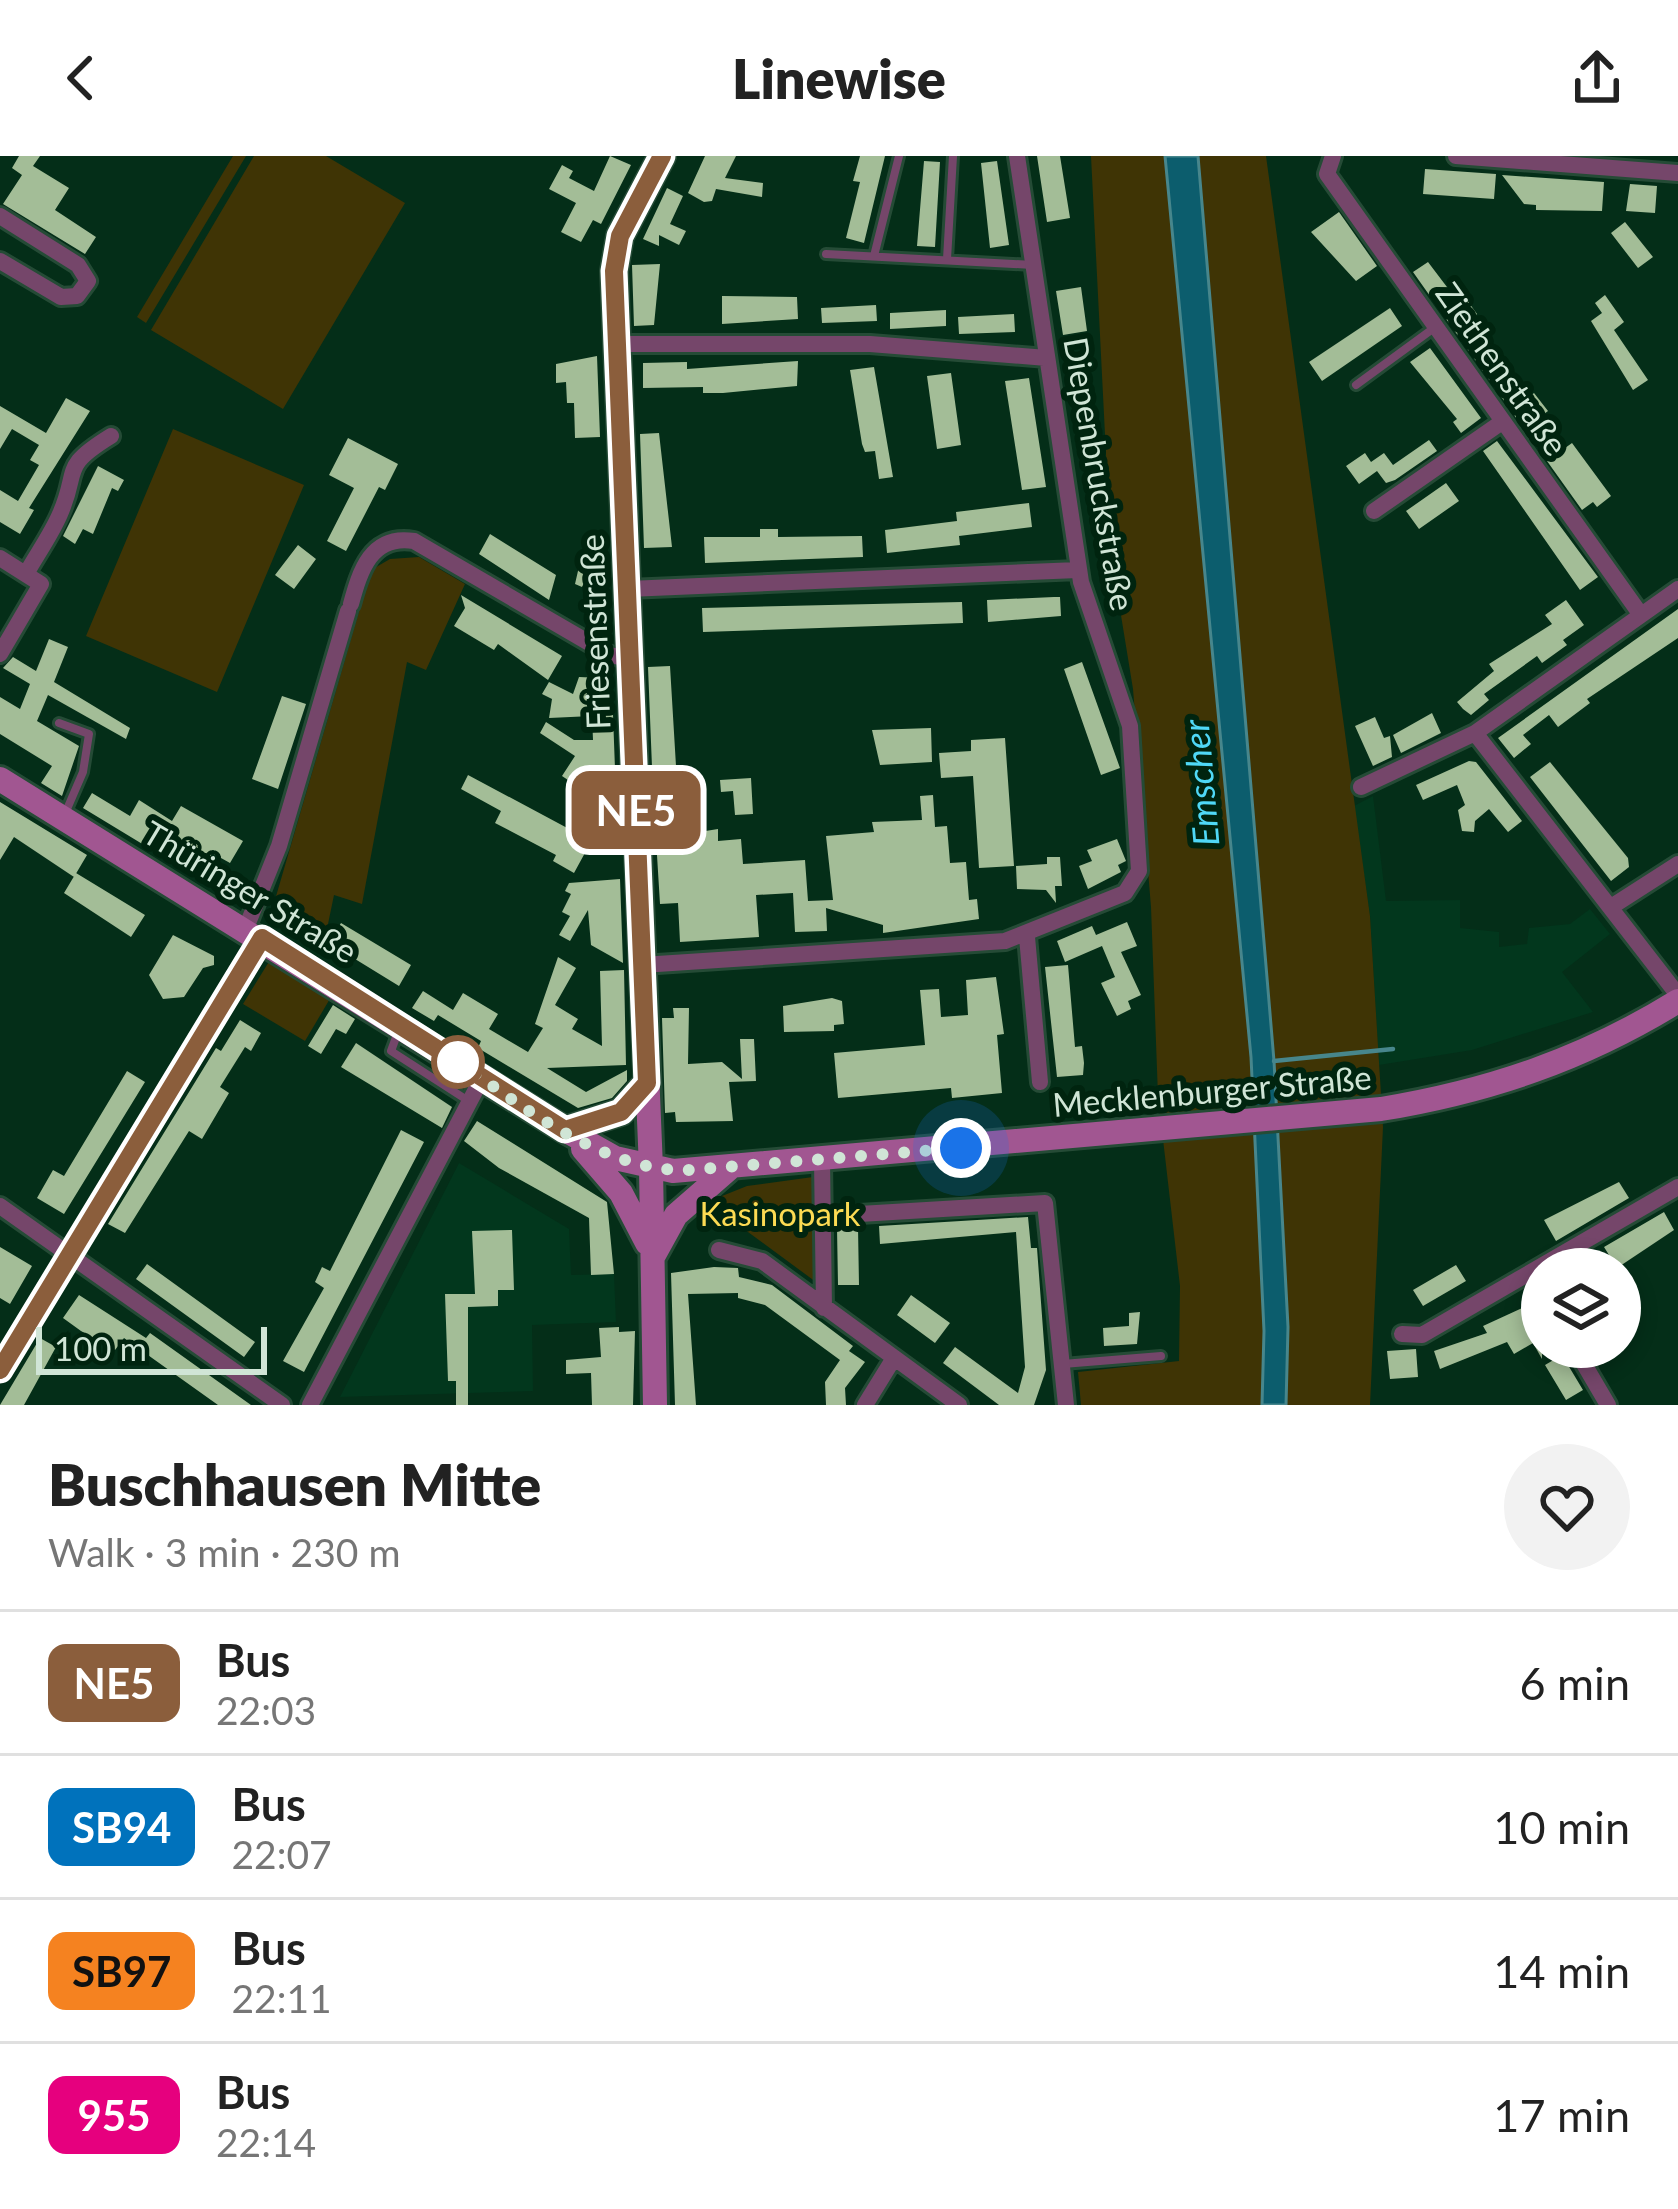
<!DOCTYPE html>
<html lang="en">
<head>
<meta charset="utf-8">
<style>
  :root { --surface:#fff; --page:#f2f2f2; --text:#222; --muted:#767676; --line:#e0e0e0 }
  body { margin:0; font-family:Lato,sans-serif; background:var(--page); color:var(--text); height:100vh; display:flex; flex-direction:column; font-size:45px; white-space:nowrap }
  * { box-sizing:border-box; margin:0 }
  p { font-size:39px; color:var(--muted) }
  .icon { flex:none; width:66px; height:66px; fill:none; stroke:currentColor; stroke-width:2; stroke-linecap:round; stroke-linejoin:round }
  .map { position:relative; height:1249px; overflow:hidden }
  .sheet { display:flex; flex-direction:column; background:var(--surface); flex:1 }
  .sheet>* { flex:none }
  .badge { padding:0 24px; border-radius:18px; font-size:42px; line-height:78px }
  .controls { position:absolute; left:1521px; top:1092px; display:grid; gap:24px }
  .controls a { display:grid; place-items:center; width:120px; height:120px; border-radius:50%; background:var(--surface); box-shadow:0 6px 18px #0003; font-size:60px }
  .scale { position:absolute; left:36px; bottom:30px; width:231px; box-sizing:border-box; padding-left:12px; border:6px solid #d0e5d6; border-top:0; font-size:33px; line-height:42px; white-space:nowrap; color:#d0e5d6; -webkit-text-stroke:9px #00240f; paint-order:stroke }
  .you { position:absolute; width:60px; height:60px; margin:-30px; border:9px solid #fff; border-radius:50%; background:#1a73e8; box-shadow:0 0 0 18px #1a73e833 }
  .map>.badge { position:absolute; translate:-50% -50%; box-shadow:0 0 0 6px #fff }
  .round { display:grid; place-items:center; flex:none; width:126px; height:126px; border-radius:63px; background:var(--page) }
  .overview { display:flex; align-items:center; justify-content:space-between; height:204px; padding:0 48px }
  h1 { font-size:57px; font-weight:800; line-height:90px }
  ul { padding:0; list-style:none }
  li { display:flex; align-items:center; gap:36px; height:144px; padding:0 48px; border-top:3px solid var(--line) }
  li div { flex:1 }
  li b { display:block; font-size:45px }
  li em { font-style:normal }
  li .badge { min-width:132px; font-weight:700; text-align:center }
  header { display:flex; justify-content:space-between; align-items:center; height:156px; padding:0 48px; background:var(--surface); font-size:54px; font-weight:800 }
  .map>svg:first-child { display:block }
</style>
</head>
<body>
<header><svg class="icon" aria-label="back" viewBox="0 0 24 24"><path d="M15 5l-7 7 7 7"/></svg>Linewise<svg class="icon" aria-label="share" viewBox="0 0 24 24"><path d="M12 15V3M7 8l5-5 5 5M5 13v7h14v-7"/></svg></header>
<div class="map">
<svg width="1678" height="1249" viewBox="0 0 1678 1249">
  <rect width="100%" height="100%" fill="#042e18"/>
  <path fill="#02371d" d="M 1373,640 L 1386,745 L 1460,744 L 1460,772 L 1499,776 L 1499,791 L 1527,788 L 1529,772 L 1570,768 L 1590,753 L 1610,778 L 1562,816 L 1593,856 L 1472,894 L 1379,909 L 1370,760 L 1354,650 Z
    M 459,1007 L 569,1073 L 571,1119 L 614,1118 L 616,1166 L 532,1169 L 533,1235 L 340,1241 Z"/>
  <path fill="#3f3405" d="M 233,0 L 246,0 L 146,167 L 137,161 Z
    M 254,0 L 326,0 L 405,47 L 283,253 L 151,174 Z
    M 1091,0 L 1266,0 L 1370,760 L 1383,971 L 1370,1249 L 1081,1249 L 1078,1216 L 1179,1205 L 1180,1130 L 1158,940 L 1151,751 L 1133,533 L 1111,398 Z
    M 173,273 L 304,329 L 217,536 L 86,480 Z
    M 419,401 L 465,428 L 426,514 L 407,506 L 362,748 L 334,739 L 328,768 L 315,790 L 270,761 L 371,414 L 390,403 Z
    M 270,804 L 331,841 L 305,885 L 243,848 Z
    M 813,1021 L 816,1126 L 707,1046 L 747,1030 Z"/>
  <path fill="#0c5d6d" stroke="#47868c" stroke-width="3" d="M 1165,0 L 1198,0 L 1274,905 L 1288,1171 L 1286,1249 L 1262,1249 L 1264,1175 L 1251,901 Z"/>
  <g fill="none" stroke-linecap="round" stroke-linejoin="round">
    <path stroke="#47868c" stroke-width="4.5" d="M 1274,905 L 1393,893"/>
  </g>
  <path fill="#a3bd97" d="M 19,0 L 40,0 L 33,10 L 69,32 L 55,54 L 96,81 L 85,98 L 3,48 L 22,19 L 12,12 Z
    M 610,0 L 631,9 L 601,68 L 593,64 L 581,86 L 561,76 L 576,47 L 549,33 L 562,9 L 573,15 L 569,22 L 594,35 Z
    M 705,0 L 736,0 L 725,22 L 763,27 L 762,41 L 716,33 L 712,45 L 704,46 L 688,37 Z
    M 860,0 L 885,0 L 864,87 L 846,82 L 860,26 L 853,25 Z
    M 1037,0 L 1060,0 L 1070,62 L 1047,66 Z
    M 924,5 L 940,6 L 935,91 L 917,90 Z
    M 997,5 L 1009,89 L 990,92 L 981,7 Z
    M 1425,13 L 1496,18 L 1494,43 L 1423,38 Z
    M 1502,19 L 1604,26 L 1602,55 L 1536,54 L 1536,49 L 1524,48 Z
    M 1630,28 L 1657,30 L 1655,57 L 1626,55 Z
    M 667,32 L 683,40 L 670,68 L 686,75 L 679,89 L 659,79 L 659,90 L 643,83 Z
    M 1339,56 L 1377,110 L 1356,125 L 1311,76 Z
    M 1625,66 L 1653,101 L 1638,112 L 1611,77 Z
    M 1428,106 L 1450,135 L 1457,130 L 1477,158 L 1473,162 L 1486,184 L 1527,243 L 1534,237 L 1548,255 L 1524,273 L 1413,116 Z
    M 660,108 L 654,169 L 634,170 L 632,109 Z
    M 1081,131 L 1087,175 L 1063,179 L 1056,135 Z
    M 1605,139 L 1624,166 L 1614,174 L 1648,224 L 1633,234 L 1591,165 L 1602,157 L 1595,147 Z
    M 722,140 L 797,141 L 798,163 L 722,168 Z
    M 876,149 L 877,165 L 822,167 L 821,152 Z
    M 1390,152 L 1402,170 L 1322,225 L 1309,206 Z
    M 946,154 L 946,170 L 890,173 L 890,157 Z
    M 1014,158 L 1015,176 L 959,178 L 958,161 Z
    M 1430,192 L 1481,262 L 1461,277 L 1453,266 L 1457,263 L 1410,206 Z
    M 597,200 L 600,281 L 575,282 L 574,247 L 567,247 L 566,226 L 556,227 L 556,208 Z
    M 798,205 L 797,230 L 723,237 L 703,237 L 703,231 L 643,232 L 643,207 L 687,206 L 687,213 Z
    M 874,211 L 893,321 L 879,323 L 875,295 L 865,296 L 862,288 L 850,214 Z
    M 951,217 L 961,289 L 937,293 L 927,220 Z
    M 1029,222 L 1046,331 L 1022,334 L 1005,225 Z
    M 66,242 L 90,255 L 29,352 L 34,354 L 20,378 L 0,366 L 0,334 L 18,345 L 39,309 L 30,304 L 39,289 L 12,273 L 0,293 L 0,250 L 46,277 Z
    M 659,277 L 672,391 L 644,392 L 640,278 Z
    M 348,282 L 398,308 L 385,334 L 379,331 L 346,395 L 327,385 L 354,332 L 329,319 Z
    M 1429,284 L 1437,295 L 1395,324 L 1386,327 L 1377,315 L 1359,328 L 1346,310 L 1365,297 L 1371,306 L 1384,297 L 1393,309 Z
    M 1497,285 L 1598,421 L 1580,434 L 1483,295 Z
    M 1572,287 L 1611,340 L 1597,351 L 1593,346 L 1582,354 L 1547,305 Z
    M 98,310 L 124,324 L 118,335 L 112,332 L 93,378 L 83,373 L 75,388 L 63,380 Z
    M 1446,327 L 1459,345 L 1419,373 L 1406,355 Z
    M 1029,347 L 1032,371 L 959,380 L 960,389 L 887,397 L 885,374 L 957,365 L 956,356 Z
    M 760,373 L 778,373 L 778,381 L 862,380 L 863,401 L 705,407 L 704,381 L 760,381 Z
    M 490,378 L 556,419 L 549,444 L 479,398 Z
    M 605,379 L 606,403 L 596,403 L 582,431 L 575,428 L 586,380 Z
    M 298,389 L 316,403 L 294,433 L 275,419 Z
    M 461,439 L 562,500 L 548,524 L 498,488 L 494,494 L 454,470 L 465,452 Z
    M 1054,441 L 1060,441 L 1061,460 L 988,466 L 987,444 Z
    M 1566,444 L 1584,469 L 1563,484 L 1567,489 L 1542,507 L 1537,500 L 1484,538 L 1489,544 L 1471,559 L 1463,553 L 1457,546 L 1494,515 L 1489,508 L 1552,468 L 1545,459 Z
    M 962,446 L 963,467 L 703,476 L 702,452 Z
    M 1678,453 L 1678,482 L 1587,543 L 1590,547 L 1558,571 L 1549,559 L 1523,579 L 1531,588 L 1514,602 L 1498,582 Z
    M 49,483 L 68,491 L 54,526 L 130,572 L 126,583 L 48,539 L 37,565 L 79,590 L 62,640 L 41,627 L 52,610 L 0,578 L 0,541 L 20,553 L 30,528 L 3,512 L 13,501 L 36,515 Z
    M 1082,506 L 1120,612 L 1101,619 L 1064,513 Z
    M 670,510 L 676,610 L 652,611 L 648,511 Z
    M 579,521 L 602,522 L 603,559 L 613,559 L 618,694 L 586,695 L 574,717 L 553,705 L 556,699 L 495,667 L 501,655 L 461,633 L 468,619 L 571,674 L 593,673 L 592,629 L 577,630 L 562,620 L 575,600 L 540,577 L 546,566 L 574,584 L 593,584 L 592,560 L 549,562 L 552,543 L 542,538 L 549,526 L 573,538 Z
    M 282,540 L 306,548 L 278,633 L 252,623 Z
    M 1432,557 L 1441,577 L 1401,597 L 1393,579 Z
    M 1375,561 L 1384,582 L 1390,580 L 1392,601 L 1373,610 L 1355,570 Z
    M 931,572 L 932,606 L 880,609 L 872,574 Z
    M 1005,582 L 1014,710 L 979,712 L 973,620 L 941,622 L 939,597 L 971,595 L 971,584 Z
    M 1469,605 L 1476,606 L 1522,665 L 1508,676 L 1489,653 L 1475,665 L 1474,676 L 1462,675 L 1458,654 L 1465,649 L 1457,629 L 1423,644 L 1416,629 Z
    M 1550,606 L 1628,702 L 1629,711 L 1611,725 L 1530,621 Z
    M 751,622 L 753,658 L 735,659 L 733,635 L 721,636 L 720,624 Z
    M 92,637 L 130,660 L 139,644 L 172,665 L 181,650 L 243,685 L 230,707 L 212,697 L 209,703 L 155,671 L 144,689 L 83,652 Z
    M 933,639 L 935,671 L 947,670 L 950,707 L 966,706 L 969,744 L 977,743 L 979,763 L 883,777 L 883,769 L 826,752 L 827,775 L 795,776 L 793,737 L 756,739 L 759,781 L 680,786 L 678,747 L 660,748 L 656,683 L 718,673 L 718,685 L 741,683 L 743,708 L 805,704 L 808,745 L 833,744 L 826,680 L 874,676 L 872,666 L 922,664 L 920,640 Z
    M 0,646 L 87,699 L 74,721 L 14,681 L 0,704 Z
    M 1117,683 L 1126,705 L 1118,709 L 1121,716 L 1088,733 L 1079,710 L 1092,705 L 1087,694 Z
    M 1047,701 L 1060,701 L 1062,730 L 1055,730 L 1056,747 L 1046,734 L 1017,733 L 1016,710 L 1047,708 Z
    M 76,717 L 145,759 L 131,781 L 64,737 Z
    M 620,723 L 623,807 L 591,789 L 588,754 L 570,785 L 559,779 L 570,760 L 562,756 L 571,738 L 565,735 L 569,727 Z
    M 1127,766 L 1137,790 L 1121,796 L 1141,839 L 1128,845 L 1131,853 L 1117,860 L 1101,827 L 1115,821 L 1102,790 L 1065,806 L 1057,785 L 1092,770 L 1096,779 Z
    M 341,767 L 411,809 L 399,830 L 329,787 Z
    M 173,779 L 214,800 L 214,809 L 203,812 L 184,841 L 163,843 L 149,819 Z
    M 558,801 L 576,812 L 555,849 L 578,863 L 572,873 L 602,890 L 600,815 L 624,814 L 626,909 L 547,912 L 586,936 L 627,914 L 627,925 L 612,942 L 578,952 L 478,892 L 481,885 L 438,859 L 434,865 L 412,852 L 423,835 L 453,854 L 463,837 L 498,858 L 489,873 L 528,896 L 543,872 L 535,868 Z
    M 1068,809 L 1075,891 L 1082,890 L 1084,907 L 1083,919 L 1057,921 L 1045,811 Z
    M 996,821 L 1004,878 L 997,879 L 1002,937 L 952,942 L 951,932 L 838,942 L 834,897 L 925,889 L 920,834 L 939,833 L 941,861 L 968,859 L 966,824 Z
    M 832,842 L 842,845 L 844,868 L 834,869 L 834,875 L 784,876 L 783,850 Z
    M 333,849 L 355,863 L 346,878 L 336,873 L 321,898 L 308,890 Z
    M 673,852 L 689,852 L 688,908 L 722,906 L 742,923 L 740,883 L 754,883 L 756,925 L 729,926 L 733,965 L 676,966 L 675,956 L 665,957 L 662,862 L 674,862 Z
    M 240,864 L 261,877 L 251,895 L 245,891 L 220,931 L 229,937 L 202,983 L 189,975 L 125,1077 L 108,1068 L 216,892 L 221,895 Z
    M 356,887 L 452,951 L 442,972 L 341,911 Z
    M 127,915 L 145,926 L 64,1058 L 37,1042 L 53,1014 L 64,1020 Z
    M 477,965 L 607,1046 L 614,1118 L 591,1119 L 589,1062 L 499,1012 L 464,985 Z
    M 401,974 L 424,986 L 304,1216 L 283,1205 L 324,1132 L 315,1126 L 322,1111 L 330,1115 Z
    M 1619,1026 L 1629,1042 L 1556,1085 L 1544,1064 Z
    M 1664,1056 L 1674,1074 L 1617,1112 L 1604,1091 Z
    M 1028,1061 L 1031,1092 L 1037,1092 L 1046,1214 L 1034,1249 L 999,1249 L 943,1207 L 955,1191 L 1018,1237 L 1025,1211 L 1016,1076 L 880,1088 L 879,1070 Z
    M 858,1071 L 859,1129 L 838,1129 L 837,1072 Z
    M 512,1074 L 514,1134 L 498,1134 L 498,1150 L 468,1151 L 468,1249 L 456,1249 L 456,1225 L 448,1225 L 445,1138 L 475,1138 L 472,1075 Z
    M 0,1091 L 32,1110 L 10,1148 L 0,1142 Z
    M 147,1108 L 255,1186 L 244,1201 L 136,1123 Z
    M 1456,1109 L 1466,1125 L 1423,1150 L 1413,1134 Z
    M 714,1111 L 738,1112 L 739,1121 L 772,1129 L 853,1190 L 849,1195 L 865,1206 L 845,1232 L 846,1249 L 826,1249 L 825,1226 L 840,1204 L 765,1149 L 738,1142 L 738,1137 L 688,1138 L 696,1249 L 675,1249 L 671,1117 Z
    M 79,1139 L 146,1182 L 150,1177 L 251,1249 L 218,1249 L 124,1182 L 115,1194 L 81,1175 L 63,1162 Z
    M 911,1139 L 950,1167 L 935,1187 L 897,1159 Z
    M 1533,1147 L 1542,1162 L 1542,1203 L 1533,1187 L 1514,1198 L 1507,1186 L 1440,1213 L 1434,1195 L 1487,1177 L 1483,1170 Z
    M 1140,1156 L 1137,1188 L 1104,1190 L 1103,1172 L 1129,1170 L 1129,1157 Z
    M 619,1171 L 619,1176 L 635,1175 L 633,1249 L 592,1249 L 591,1217 L 566,1218 L 566,1204 L 601,1201 L 599,1172 Z
    M 40,1182 L 56,1191 L 24,1249 L 0,1249 Z
    M 1416,1193 L 1418,1221 L 1390,1223 L 1387,1195 Z
    M 1562,1199 L 1583,1234 L 1566,1244 L 1545,1209 Z"/>
  <g fill="none" stroke-linecap="round" stroke-linejoin="round">
    <g stroke="#254b36" stroke-width="14">
      <path id="lane" d="M 826,98 L 1033,109
        M 874,100 L 899,0
        M 947,103 L 953,0
        M 1356,229 L 1434,172
        M 59,567 L 89,578 L 83,616 L 64,660
        M 398,876 L 391,895 L 467,944
        M 1063,1208 L 1161,1200"/>
    </g>
    <g stroke="#254b36" stroke-width="22">
      <path id="street" d="M 1333,0 L 1327,18 L 1641,459
        M 1456,0 L 1678,17
        M 0,60 L 78,109 L 88,125 L 77,140 L 61,141 L 0,105
        M 616,188 L 870,188 L 1047,202
        M 1374,355 L 1502,266
        M 0,402 L 41,428 L 0,498
        M 26,418 C 37,398 51,379 60,358 C 80,313 59,312 111,280
        M 628,433 L 1078,414
        M 351,448 C 360,415 371,378 414,385 L 610,499 L 629,503
        M 1475,577 L 1678,839
        M 1361,631 L 1475,577 L 1678,433
        M 1611,751 L 1678,708
        M 246,772 L 279,690 L 348,455
        M 1027,781 L 1040,926
        M 642,809 L 1005,785 L 1125,737 L 1139,715 L 1130,570 L 1081,426 L 1017,0
        M 822,1004 L 824,1152
        M 0,1050 L 282,1249
        M 826,1060 L 1045,1047 L 1066,1249
        M 719,1094 L 762,1105 L 959,1249
        M 1531,1117 L 1542,1136
        M 1402,1178 L 1422,1179 L 1678,1031
        M 1574,1191 L 1608,1249
        M 0,1214 L 262,782
        M 310,1249 L 482,922
        M 865,1249 L 894,1202"/>
    </g>
    <g stroke="#254b36" stroke-width="30">
      <path id="secondary" d="M 0,623 L 565,974 L 615,1002 L 673,1015 L 1381,953 C 1490,935 1584,903 1678,845
        M 565,974 L 621,956 L 647,927
        M 583,993 L 621,1037 L 647,1087
        M 654,1099 L 676,1059 L 731,1011
        M 655,1249 L 651,1012 L 614,115 L 620,80 L 662,0"/>
    </g>
    <use href="#lane" stroke="#75466a" stroke-width="8"/>
    <use href="#street" stroke="#75466a" stroke-width="16"/>
    <use href="#secondary" stroke="#a15691" stroke-width="24"/>
  </g>
  <g fill="none" stroke-linecap="round" stroke-linejoin="round">
    <g stroke="#fff" stroke-width="27">
      <path id="line" d="M 0,1214 L 262,782 L 565,974 L 621,956 L 647,927 L 614,115 L 620,80 L 662,0"/>
    </g>
    <use href="#line" stroke="#8b5e3c" stroke-width="18"/>
    <path stroke="#d0e5d6" stroke-width="12" stroke-dasharray="0 21.6" d="M 458,906 C 523,950 605,1017 689,1014 L 961,992"/>
  </g>
  <circle fill="#fff" stroke="#8b5e3c" stroke-width="6" cx="458" cy="906" r="24"/>
  <g text-anchor="middle" stroke-width="12" stroke-linejoin="round" paint-order="stroke">
    <g font-size="33" fill="#d0e5d6" stroke="#00240f">
      <text transform="translate(1502 213) rotate(55)" y="12">Ziethenstraße</text>
      <text transform="translate(1099 318) rotate(80)" y="12">Diepenbruckstraße</text>
      <text transform="translate(595 476) rotate(-92)" y="12">Friesenstraße</text>
      <text transform="translate(250 736) rotate(31)" y="12">Thüringer Straße</text>
      <text transform="translate(1212 935) rotate(-5)" y="12">Mecklenburger Straße</text>
    </g>
    <g font-size="33" fill="#fcdb53" stroke="#00240f">
      <text x="780" y="1070">Kasinopark</text>
    </g>
    <g font-size="36" font-style="italic" fill="#4fd8f6" stroke="#00240f">
      <text transform="translate(1201 627) rotate(-95)" y="13">Emscher</text>
    </g>
  </g>
</svg>
<div class="controls">
<a><svg class="icon" aria-label="layers" viewBox="0 0 24 24"><path d="M12 4l9 5-9 5-9-5zM3 14l9 5 9-5"/></svg></a>
</div>
<div class="scale">100 m</div>
<div class="you" style="left:961px;top:992px"></div>
<b class="badge" style="left:636px;top:654px;background:#8b5e3c;color:#fff">NE5</b>
</div>
<section class="sheet">
<div class="overview"><div><h1>Buschhausen Mitte</h1><p>Walk · 3 min · 230 m</p></div><a class="round"><svg class="icon" aria-label="heart" viewBox="0 0 24 24"><path d="M12 20l-8-8c-3-5 5-10 8-4 3-6 11-1 8 4z"/></svg></a></div>
<ul>
<li><span class="badge" style="background:#8b5e3c;color:#fff">NE5</span><div><b>Bus</b><p>22:03</p></div><em>6 min</em></li>
<li><span class="badge" style="background:#0072bc;color:#fff">SB94</span><div><b>Bus</b><p>22:07</p></div><em>10 min</em></li>
<li><span class="badge" style="background:#f58220;color:#111">SB97</span><div><b>Bus</b><p>22:11</p></div><em>14 min</em></li>
<li><span class="badge" style="background:#e6007e;color:#fff">955</span><div><b>Bus</b><p>22:14</p></div><em>17 min</em></li>
</ul>
</section>
</body>
</html>
